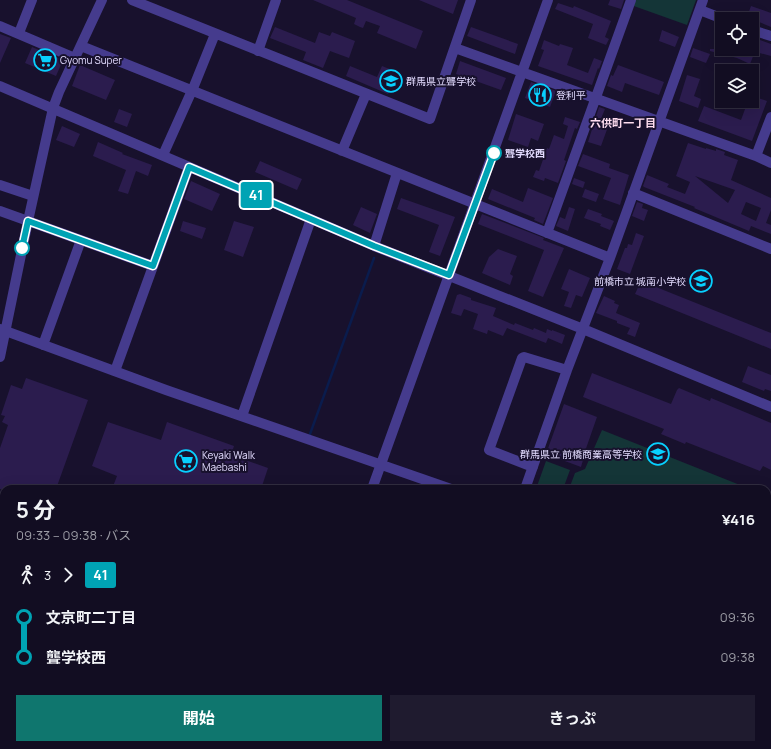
<!DOCTYPE html>
<html lang="ja">
<head>
<meta charset="utf-8">
<style>
  :root { --surface:#120d22; --page:#1f1b2f; --text:#f1f3f6; --muted:#9c9ca5; --line:#312d40; --accent:#0f766e }
  body { margin:0; font-family:Manrope,"Noto Sans JP",sans-serif; background:var(--page); color:var(--text); height:100vh; display:flex; flex-direction:column; font-size:15px; white-space:nowrap }
  * { box-sizing:border-box; margin:0 }
  p { font-size:13px; color:var(--muted) }
  .icon { flex:none; width:22px; height:22px; fill:none; stroke:currentColor; stroke-width:2; stroke-linecap:round; stroke-linejoin:round }
  .map { position:relative; flex:1; overflow:hidden }
  .panel { position:absolute; left:0px; top:485px; width:771px; height:264px; display:flex; flex-direction:column; background:var(--surface); border-radius:12px 12px 0 0; box-shadow:0 4px 16px #0002,0 0 0 1px var(--line) }
  .panel>* { flex:none }
  .badge { padding:0 8px; border-radius:3px; font-size:14px; line-height:26px }
  .buttons { position:absolute; left:715px; top:12px; display:grid; gap:8px }
  .buttons a { display:grid; place-items:center; width:44px; height:44px; border-radius:0px; background:var(--surface); box-shadow:0 4px 16px #0002,0 0 0 1px var(--line); font-size:20px }
  .map>.badge { position:absolute; translate:-50% -50%; box-shadow:0 0 0 2px #fff }
  .legs { display:flex; align-items:center; gap:6px; height:44px; padding:0 16px; font-size:13px }
  .legs p { margin-inline-start:auto }
  .head { display:flex; align-items:center; justify-content:space-between; height:68px; padding:0 16px }
  h1 { font-size:22px; font-weight:700; line-height:30px }
  .button { display:flex; gap:8px; margin-top:auto; padding:8px 16px }
  .button a { flex:1; height:46px; border-radius:0px; background:var(--accent); color:#fff; font-size:16px; font-weight:700; line-height:46px; text-align:center }
  .button a+a { background:var(--page); color:var(--text) }
  ul { padding:0 16px; list-style:none }
  li { display:flex; align-items:center; gap:14px; height:40px; font-size:15px }
  li i { display:grid; place-items:center; width:6px; height:100%; margin:0 5px; background:currentColor }
  li i::after { content:''; width:10px; height:10px; margin:-5px; border:3px solid; border-radius:50%; background:var(--surface) }
  li p { margin-inline-start:auto }
  li:first-child i { background:linear-gradient(#0000 50%,currentColor 0) }
  li:last-child i { background:linear-gradient(currentColor 50%,#0000 0) }
  .map>svg:first-child { display:block }
</style>
</head>
<body>
<div class="map">
<svg width="771" height="749" viewBox="0 0 771 749">
  <rect width="100%" height="100%" fill="#18112d"/>
  <path fill="#143537" d="M 633,0 L 696,0 L 687,25 L 631,5 Z
    M 602,430 L 750,489 L 569,489 L 575,473 L 585,469 Z
    M 546,461 L 570,470 L 563,489 L 536,489 Z"/>
  <g fill="none" stroke-linecap="round" stroke-linejoin="round">
    <path stroke="#0a1c4d" stroke-width="2.5" d="M 310,434 L 374,258"/>
  </g>
  <path fill="#2b1c4e" fill-rule="evenodd" d="M 313,0 L 347,0 L 423,31 L 416,49 L 377,33 L 380,26 L 366,21 L 363,28 L 360,27 L 354,24 L 356,18 Z
    M 419,0 L 458,0 L 453,14 Z
    M 610,0 L 624,0 L 621,9 L 608,5 Z
    M 558,3 L 573,8 L 574,6 L 611,21 L 605,37 L 609,39 L 606,45 L 588,38 L 593,24 L 555,9 Z
    M 751,6 L 771,13 L 771,27 L 747,17 Z
    M 275,27 L 315,43 L 319,32 L 330,36 L 332,32 L 355,41 L 349,58 L 330,51 L 323,68 L 303,60 L 306,52 L 270,38 Z
    M 471,27 L 518,44 L 515,54 L 467,36 Z
    M 662,30 L 679,37 L 675,47 L 659,41 Z
    M 0,34 L 11,38 L 0,63 Z
    M 544,40 L 559,46 L 560,44 L 573,48 L 567,65 L 588,73 L 594,58 L 602,61 L 599,69 L 598,68 L 592,85 L 538,66 L 544,50 L 541,49 Z
    M 760,40 L 771,44 L 771,56 L 756,52 Z
    M 32,47 L 63,60 L 56,76 L 25,63 Z
    M 693,48 L 710,54 L 706,63 L 690,57 Z
    M 710,49 L 740,49 L 754,54 L 750,64 L 737,58 L 710,51 Z
    M 460,61 L 506,78 L 501,90 L 456,74 Z
    M 80,65 L 115,80 L 106,100 L 72,86 Z
    M 618,65 L 664,82 L 659,95 L 625,83 L 622,92 L 607,86 L 611,75 L 613,76 Z
    M 350,66 L 377,77 L 382,66 L 397,72 L 388,94 L 346,76 Z
    M 687,75 L 700,79 L 694,96 L 701,99 L 698,108 L 679,101 Z
    M 531,82 L 556,91 L 550,107 L 525,98 Z
    M 752,96 L 767,101 L 752,141 L 698,121 L 704,106 L 741,120 L 748,101 L 752,101 Z
    M 599,107 L 605,109 L 600,121 L 609,124 L 601,146 L 588,142 Z
    M 119,109 L 132,114 L 127,127 L 114,122 Z
    M 516,114 L 544,124 L 538,141 L 531,138 L 528,147 L 508,140 Z
    M 565,117 L 580,122 L 577,129 L 575,128 L 564,160 L 566,161 L 558,183 L 545,178 L 544,181 L 533,177 L 536,170 L 539,171 L 547,148 L 549,149 L 554,135 L 564,139 L 568,126 L 563,124 Z
    M 62,126 L 80,134 L 74,147 L 56,140 Z
    M 98,142 L 123,153 L 122,154 L 152,165 L 148,176 L 136,171 L 128,194 L 118,191 L 126,170 L 93,156 Z
    M 688,143 L 706,149 L 706,148 L 716,151 L 716,149 L 725,152 L 724,155 L 738,160 L 731,180 L 771,198 L 771,210 L 766,223 L 771,225 L 771,234 L 751,226 L 749,231 L 694,208 L 695,207 L 644,187 L 643,186 L 647,175 L 669,184 L 667,187 L 685,194 L 690,182 L 676,176 ZM 695,176 L 735,190 L 728,203 ZM 746,202 L 761,208 L 756,221 L 741,214 Z
    M 583,154 L 610,164 L 609,168 L 629,175 L 620,205 L 603,199 L 611,178 L 578,166 Z
    M 260,161 L 302,179 L 297,190 L 255,172 Z
    M 574,178 L 585,182 L 583,188 L 572,184 Z
    M 191,181 L 220,194 L 212,211 L 184,199 Z
    M 528,188 L 553,198 L 543,224 L 534,220 L 535,218 L 488,199 L 492,189 L 523,202 Z
    M 585,189 L 599,194 L 596,202 L 582,197 Z
    M 401,198 L 455,217 L 440,256 L 429,252 L 439,225 L 397,209 Z
    M 637,202 L 643,204 L 642,208 L 648,210 L 644,221 L 632,216 Z
    M 361,207 L 377,214 L 370,233 L 353,225 Z
    M 569,207 L 575,209 L 568,231 L 556,226 L 560,217 L 565,219 Z
    M 588,209 L 602,214 L 601,216 L 614,221 L 610,230 L 600,226 L 601,224 L 584,218 Z
    M 482,214 L 544,238 L 543,240 L 564,248 L 543,297 L 528,291 L 544,250 L 478,224 Z
    M 183,221 L 206,228 L 202,239 L 180,231 Z
    M 234,221 L 254,227 L 243,257 L 224,250 Z
    M 636,233 L 644,236 L 630,274 L 617,269 L 625,248 L 627,248 L 628,244 L 632,245 Z
    M 498,249 L 517,256 L 510,274 L 513,276 L 510,285 L 482,273 L 489,257 Z
    M 569,269 L 590,278 L 582,297 L 576,295 L 571,308 L 564,306 L 569,292 L 561,289 Z
    M 641,281 L 771,333 L 771,349 L 635,294 Z
    M 460,294 L 471,298 L 471,300 L 496,308 L 493,316 L 514,325 L 515,323 L 533,330 L 534,328 L 546,333 L 547,329 L 552,331 L 552,330 L 565,335 L 562,344 L 548,338 L 546,343 L 507,328 L 503,336 L 488,330 L 487,334 L 473,329 L 478,314 L 464,309 L 461,316 L 451,313 L 457,295 Z
    M 604,296 L 615,301 L 614,303 L 619,305 L 616,313 L 640,323 L 635,337 L 627,334 L 630,328 L 617,323 L 617,321 L 596,313 Z
    M 748,366 L 771,375 L 771,391 L 765,389 L 764,391 L 742,382 Z
    M 592,373 L 671,404 L 677,390 L 679,388 L 710,401 L 711,398 L 771,423 L 771,470 L 763,466 L 760,471 L 686,442 L 685,444 L 661,434 L 664,429 L 583,397 Z
    M 26,378 L 88,400 L 56,489 L 0,489 L 0,448 L 8,425 L 2,422 L 5,416 L 1,415 L 11,385 L 22,389 Z
    M 564,404 L 597,417 L 582,460 L 583,460 L 581,467 L 546,454 Z
    M 108,422 L 161,440 L 167,422 L 234,446 L 231,455 L 268,468 L 261,489 L 112,489 L 117,476 L 92,466 Z"/>
  <g fill="none" stroke-linecap="round" stroke-linejoin="round">
    <path stroke="#453b8d" stroke-width="10" d="M 132,0 L 430,119 L 471,0
      M 700,10 L 723,19
      M 0,26 L 75,58
      M 752,30 L 771,36
      M 19,33 L 32,0
      M 81,46 L 610,258
      M 455,48 L 756,156 L 771,163
      M 258,51 L 276,0
      M 0,86 L 374,246 L 583,329 L 771,407
      M 342,151 L 366,94
      M 163,155 L 194,86 L 215,34
      M 756,156 L 771,117
      M 0,185 L 33,196
      M 633,193 L 771,249
      M 0,211 L 153,266
      M 547,233 L 631,0
      M 374,246 L 397,173
      M 0,329 L 166,390 L 451,489
      M 43,345 L 81,240
      M 0,357 L 28,221 L 53,108 L 59,92 L 102,0
      M 115,371 L 189,167
      M 242,416 L 311,219
      M 533,467 L 489,450 L 522,358 L 524,357 L 567,370
      M 372,489 L 548,0
      M 525,489 L 567,370 L 610,258 L 703,0
      M 767,521 L 771,509
      M 767,599 L 771,600
      M 767,713 L 771,701
      M 767,740 L 771,729
      M 543,745 L 553,749
      M 279,749 L 281,745
      M 358,749 L 359,745
      M 430,749 L 431,745
      M 577,749 L 579,745
      M 685,749 L 687,745
      M 754,749 L 755,745"/>
    <path stroke="#d363ff" stroke-width="10" d="M 0,744 L 10,749"/>
  </g>
  <g fill="none" stroke-linecap="round" stroke-linejoin="round">
    <g stroke="#fff" stroke-width="9">
      <path id="line-1" d="M 22,248 L 28,221 L 153,266 L 189,167 L 374,246 L 449,275 L 494,153"/>
    </g>
    <use href="#line-1" stroke="#00a3b4" stroke-width="6"/>
  </g>
  <defs>
    <g id="supermarket-ring" transform="scale(1.15)"><circle r="9.5" fill="#18112d" stroke="#08d0ff" stroke-width="1.5"/><path d="M-6-5.5h2.5l.6 2H6L4.5 2H-2.5L-4.4-4H-6ZM-1.5 3.2a1.3 1.3 0 1 0 .1 0ZM3 3.2a1.3 1.3 0 1 0 .1 0Z" fill="#08d0ff"/></g>
    <g id="school-ring" transform="scale(1.15)"><circle r="9.5" fill="#18112d" stroke="#08d0ff" stroke-width="1.5"/><path d="M0-5L7-2L0 1L-7-2ZM-4 1L0 2.5L4 1V4Q0 6-4 4Z" fill="#08d0ff"/></g>
    <g id="restaurant-ring" transform="scale(1.15)"><circle r="9.5" fill="#18112d" stroke="#08d0ff" stroke-width="1.5"/><path d="M-5-6h1v4h1v-4h1v4h1v-4h1v5L-1.5 .5V6h-2V.5L-5-1ZM5-6V6H3V1.5H1.5Q1.5-4 5-6Z" fill="#08d0ff"/></g>
  </defs>
  <g fill-rule="evenodd">
    <use href="#supermarket-ring" x="45" y="60"/>
    <use href="#school-ring" x="391" y="81"/>
    <use href="#restaurant-ring" x="540" y="95"/>
    <use href="#school-ring" x="701" y="281"/>
    <use href="#school-ring" x="658" y="454"/>
    <use href="#supermarket-ring" x="186" y="461"/>
  </g>
  <g fill="#fff" stroke="#00a3b4" stroke-width="2">
    <circle cx="494" cy="153" r="7"/>
    <circle cx="22" cy="248" r="7"/>
  </g>
  <g text-anchor="middle" stroke-width="4" stroke-linejoin="round" paint-order="stroke">
    <g font-size="10" fill="#e3dcff" stroke="#18112d" text-anchor="start">
      <text x="60" y="64">Gyomu Super</text>
      <text x="406" y="85">群馬県立聾学校</text>
      <text x="556" y="99">登利平</text>
      <text x="686" y="285" text-anchor="end">前橋市立 城南小学校</text>
      <text x="642" y="458" text-anchor="end">群馬県立 前橋商業高等学校</text>
      <text x="202" y="459">Keyaki Walk<tspan x="202" dy="12">Maebashi</tspan></text>
    </g>
    <g font-size="10" font-weight="bold" fill="#e3dcff" stroke="#18112d" text-anchor="start">
      <text x="505" y="157">聾学校西</text>
    </g>
    <g font-size="11" font-weight="bold" fill="#ffdef0" stroke="#18112d">
      <text x="623" y="127">六供町一丁目</text>
    </g>
  </g>
</svg>
<div class="buttons">
<a><svg class="icon" aria-label="locate" viewBox="0 0 24 24"><circle cx="12" cy="12" r="6"/><path d="M12 2v4M12 18v4M2 12h4M18 12h4"/></svg></a>
<a><svg class="icon" aria-label="layers" viewBox="0 0 24 24"><path d="M12 4l9 5-9 5-9-5zM3 14l9 5 9-5"/></svg></a>
</div>
<b class="badge" style="left:256px;top:195px;background:#00a3b4;color:#fff">41</b>
<section class="panel">
<div class="head"><div><h1>5 分</h1><p>09:33 – 09:38 · バス</p></div><b>¥416</b></div>
<div class="legs"><svg class="icon" aria-label="walk" viewBox="0 0 24 24"><circle cx="13" cy="4" r="2"/><path d="M13 8l-2 6 4 7M11 14l-3 7M7 12l3-4h3l4 4"/></svg>3<svg class="icon" aria-label="forward" viewBox="0 0 24 24"><path d="M9 5l7 7-7 7"/></svg><b class="badge" style="background:#00a3b4;color:#fff">41</b></div>
<ul>
<li><i style="color:#00a3b4"></i><b>文京町二丁目</b><p>09:36</p></li>
<li><i style="color:#00a3b4"></i><b>聾学校西</b><p>09:38</p></li>
</ul>
<div class="button"><a>開始</a><a>きっぷ</a></div>
</section>
</div>
</body>
</html>
